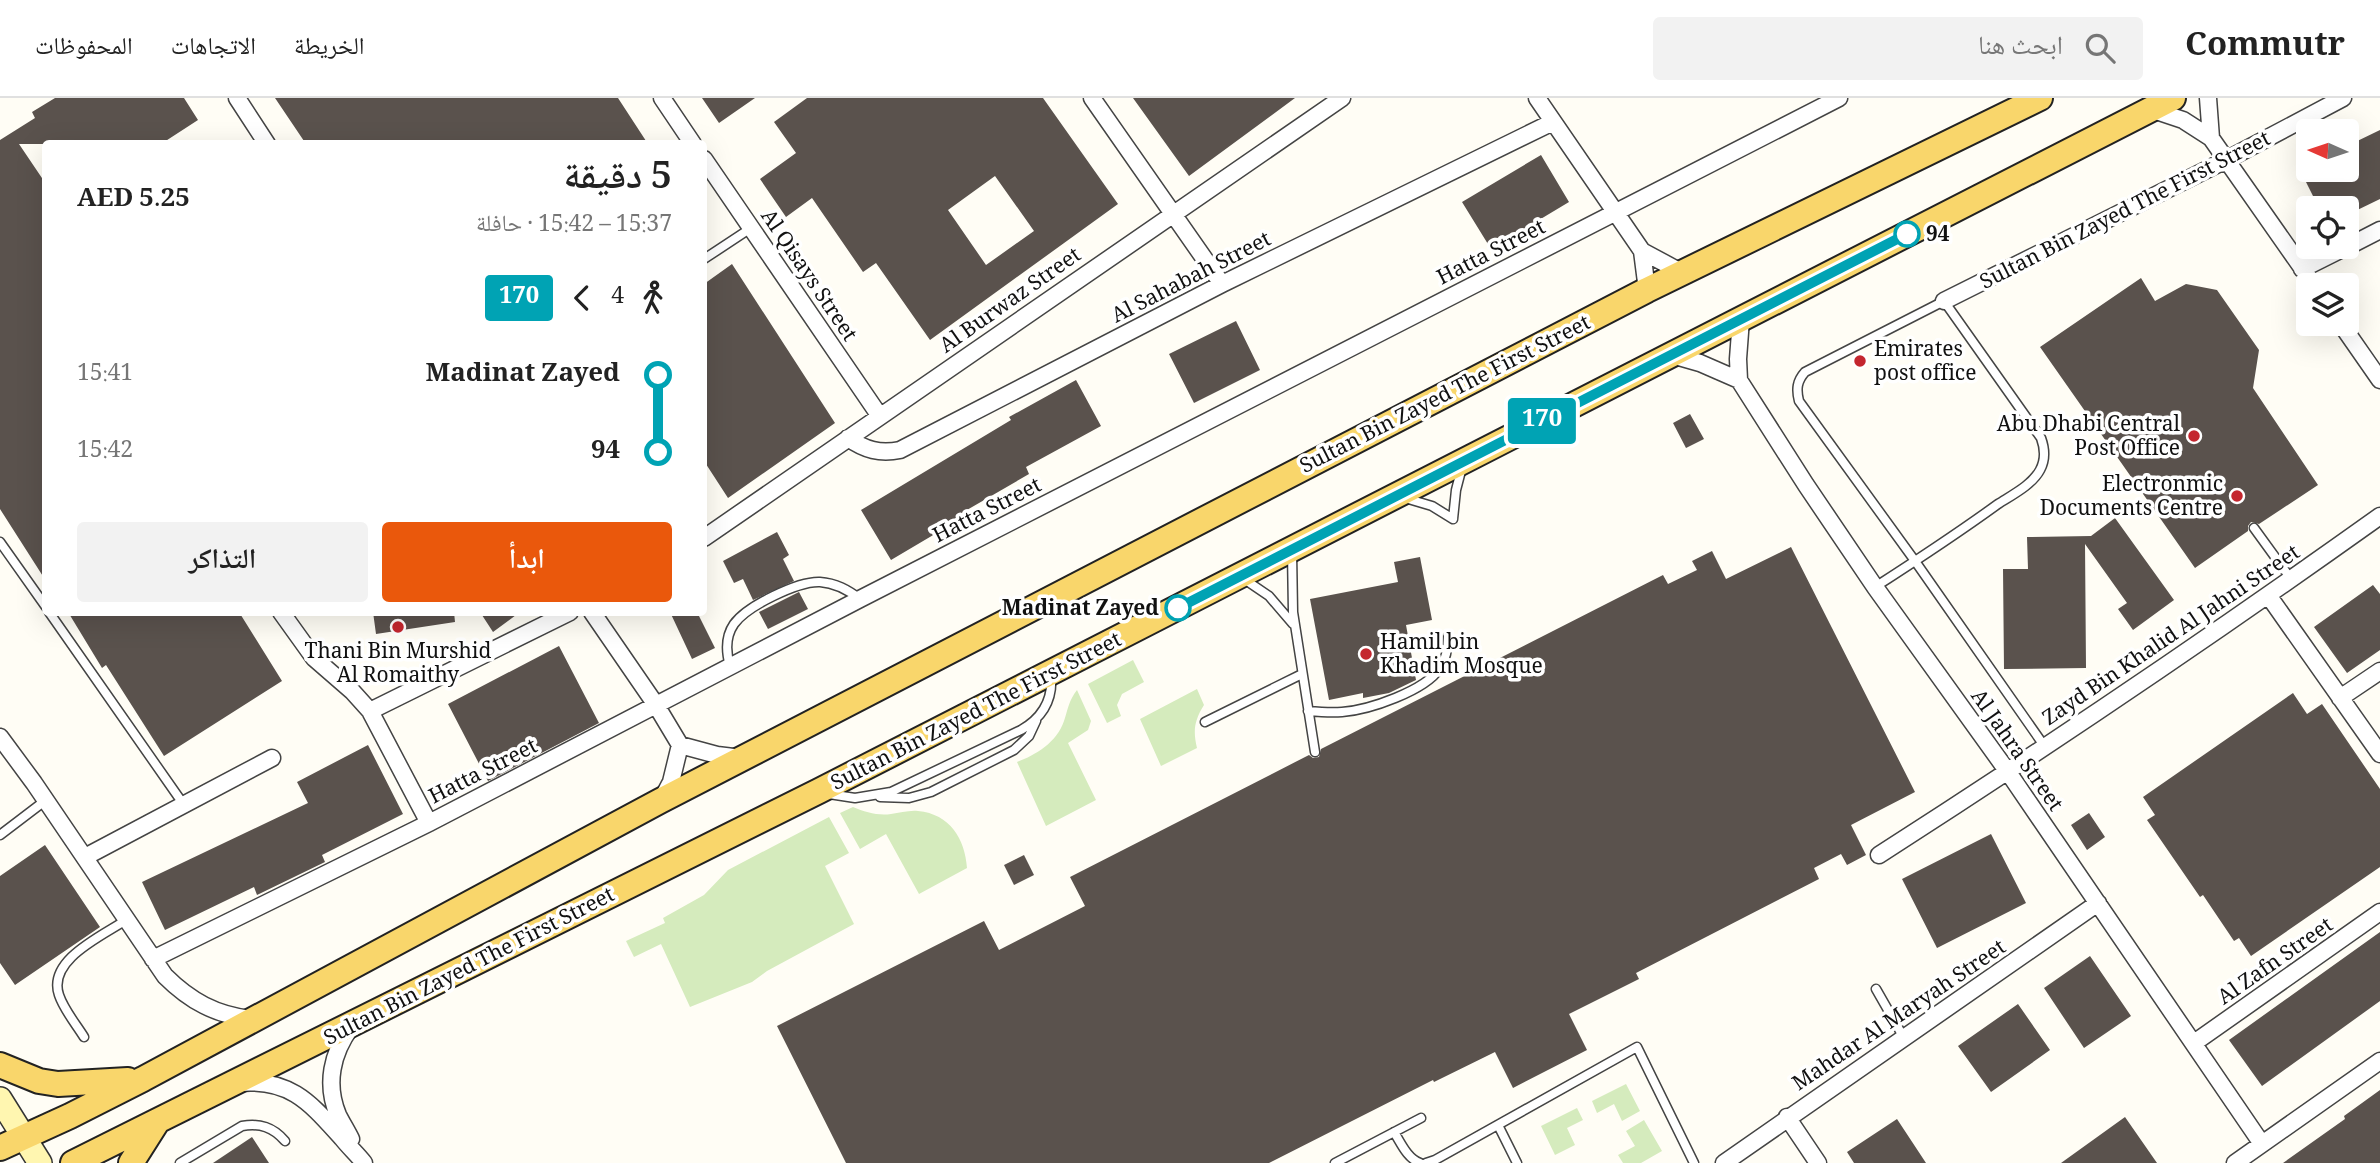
<!DOCTYPE html>
<html lang="ar">
<head>
<meta charset="utf-8">
<style>
  :root { --surface:#fff; --page:#f2f2f2; --text:#222; --muted:#767676; --line:#e0e0e0; --accent:#ea580c }
  body { margin:0; font-family:Georgia,"Noto Naskh Arabic",serif; background:var(--page); color:var(--text); direction:rtl; height:100vh; display:flex; flex-direction:column; font-size:26px; white-space:nowrap }
  * { box-sizing:border-box; margin:0 }
  p { font-size:23px; color:var(--muted) }
  .icon { flex:none; width:38px; height:38px; fill:none; stroke:currentColor; stroke-width:2; stroke-linecap:round; stroke-linejoin:round }
  .map { position:relative; flex:1; overflow:hidden; direction:ltr }
  .panel { position:absolute; left:42px; top:42px; width:665px; height:476px; display:flex; flex-direction:column; background:var(--surface); border-radius:7px; box-shadow:0 7px 28px #0002; direction:rtl }
  .panel>* { flex:none }
  .badge { padding:0 14px; border-radius:5px; font-size:24px; line-height:46px }
  .needle { width:46px; rotate:273deg }
  .buttons { position:absolute; left:2296px; top:21px; display:grid; gap:14px }
  .buttons a { display:grid; place-items:center; width:63px; height:63px; border-radius:7px; background:var(--surface); box-shadow:0 7px 28px #0002; font-size:35px }
  .map>.badge { position:absolute; translate:-50% -50%; box-shadow:0 0 0 4px #fff }
  .legs { display:flex; align-items:center; gap:10px; height:77px; padding:0 35px; font-size:23px }
  .legs p { margin-inline-start:auto }
  .headline { display:flex; align-items:center; justify-content:space-between; height:119px; padding:0 35px }
  h1 { font-size:38px; font-weight:600; line-height:52px }
  .cta { display:flex; gap:14px; margin-top:auto; padding:14px 35px }
  .cta a { flex:1; height:80px; border-radius:7px; background:var(--accent); color:#fff; font-size:28px; font-weight:600; line-height:80px; text-align:center }
  .cta a+a { background:var(--page); color:var(--text) }
  ul { padding:0 35px; list-style:none }
  li { display:flex; align-items:center; gap:24px; height:77px; font-size:26px }
  li i { display:grid; place-items:center; width:10px; height:100%; margin:0 9px; background:currentColor }
  li i::after { content:''; width:18px; height:18px; margin:-9px; border:5px solid; border-radius:50%; background:var(--surface) }
  li p { margin-inline-start:auto }
  li:first-child i { background:linear-gradient(#0000 50%,currentColor 0) }
  li:last-child i { background:linear-gradient(currentColor 50%,#0000 0) }
  header { display:flex; align-items:center; gap:42px; box-sizing:border-box; height:98px; padding:0 35px; background:var(--surface); border-bottom:2px solid var(--line) }
  header strong { font-size:33px }
  nav { display:flex; gap:38px; margin-inline-start:auto; font-size:24px }
  .search { width:490px; height:63px; background:var(--page); display:flex; align-items:center; gap:18px; box-sizing:border-box; padding:0 24px; border-radius:7px; color:var(--muted); font-size:26px }
  .map>svg:first-child { display:block }
</style>
</head>
<body>
<header>
<strong>Commutr</strong>
<div class="search"><svg class="icon" aria-label="search" viewBox="0 0 24 24"><circle cx="10" cy="10" r="6"/><path d="M15 15l6 6"/></svg>ابحث هنا</div>
<nav><a>الخريطة</a><a>الاتجاهات</a><a>المحفوظات</a></nav>
</header>
<div class="map">
<svg width="2380" height="1065" viewBox="0 0 2380 1065">
  <rect width="100%" height="100%" fill="#fffdf5"/>
  <path fill="#d5ebbd" d="M 1133,562 L 1144,584 L 1122,596 L 1117,607 L 1121,618 L 1107,625 L 1088,586 Z
    M 1197,591 L 1204,607 C 1194,623 1193,633 1197,650 L 1161,668 L 1140,621 Z
    M 1077,592 L 1091,623 L 1088,632 L 1068,645 L 1096,702 L 1046,728 L 1017,664 C 1036,657 1057,644 1064,623 C 1068,611 1069,602 1077,592 Z
    M 853,709 C 865,714 878,718 891,716 C 900,715 909,712 918,713 C 950,716 965,741 967,770 L 919,796 L 886,736 L 860,751 L 840,715 Z
    M 829,719 L 849,755 L 825,768 L 854,826 L 767,873 L 752,884 L 690,909 L 661,846 L 634,859 L 626,843 L 665,825 L 663,820 L 704,797 L 728,772 Z
    M 1626,986 L 1640,1013 L 1622,1023 L 1614,1006 L 1597,1015 L 1592,1003 Z
    M 1577,1010 L 1583,1022 L 1567,1030 L 1575,1047 L 1555,1057 L 1541,1028 Z
    M 1644,1022 L 1662,1053 L 1641,1065 L 1623,1065 L 1618,1057 L 1635,1048 L 1626,1033 Z"/>
  <path fill="#5a524d" fill-rule="evenodd" d="M 55,0 L 184,0 L 198,22 L 161,46 L 19,46 L 46,86 L 46,483 L 0,411 L 0,42 L 35,20 L 32,14 Z
    M 275,0 L 618,0 L 648,46 L 306,46 Z
    M 702,0 L 755,0 L 719,25 Z
    M 807,0 L 1043,0 L 1118,106 L 930,242 L 876,165 L 863,174 L 812,100 L 786,119 L 760,81 L 796,55 L 774,24 ZM 995,78 L 1034,133 L 986,167 L 948,112 Z
    M 1133,0 L 1295,0 L 1189,78 Z
    M 2380,32 L 2380,101 L 2347,117 L 2347,110 L 2319,110 L 2300,72 L 2347,72 L 2347,48 Z
    M 1541,57 L 1569,104 L 1491,151 L 1462,104 Z
    M 732,166 L 835,325 L 728,400 L 704,363 L 704,186 Z
    M 2141,180 L 2155,203 L 2186,186 L 2217,192 L 2259,252 L 2253,290 L 2318,387 L 2259,426 L 2251,424 L 2248,428 L 2248,433 L 2195,470 L 2040,249 Z
    M 1236,223 L 1260,272 L 1194,305 L 1169,256 Z
    M 1076,282 L 1101,328 L 1026,369 L 1029,376 L 960,416 L 962,420 L 891,462 L 861,412 L 1011,322 L 1009,319 Z
    M 1690,316 L 1704,341 L 1686,350 L 1673,325 Z
    M 2115,420 L 2174,502 L 2133,532 L 2118,511 L 2127,505 L 2085,446 L 2086,570 L 2004,571 L 2003,471 L 2028,471 L 2027,439 L 2091,438 Z
    M 777,434 L 789,457 L 783,461 L 794,483 L 753,502 L 743,481 L 734,485 L 723,463 Z
    M 1791,449 L 1915,694 L 1851,727 L 1866,757 L 1847,767 L 1841,756 L 1814,770 L 1819,781 L 1636,875 L 1639,881 L 1569,916 L 1587,952 L 1513,990 L 1495,954 L 1434,984 L 1433,982 L 1269,1065 L 846,1065 L 777,928 L 984,823 L 999,852 L 1085,808 L 1070,779 L 1309,657 L 1313,660 L 1319,659 L 1321,651 L 1663,477 L 1668,486 L 1697,472 L 1692,463 L 1712,453 L 1726,481 Z
    M 1420,459 L 1432,522 L 1406,527 L 1416,582 L 1389,595 L 1363,600 L 1363,595 L 1329,602 L 1310,501 L 1398,484 L 1394,464 Z
    M 2373,487 L 2380,496 L 2380,552 L 2347,575 L 2314,529 Z
    M 799,494 L 808,511 L 768,531 L 759,514 Z
    M 68,514 L 239,514 L 282,583 L 164,658 L 106,567 L 102,570 Z
    M 373,514 L 454,514 L 455,524 L 376,536 Z
    M 480,514 L 520,514 L 493,534 Z
    M 670,514 L 697,514 L 715,550 L 692,561 Z
    M 559,548 L 599,625 L 488,683 L 448,606 Z
    M 2293,595 L 2307,616 L 2322,606 L 2380,691 L 2380,769 L 2251,858 L 2239,840 L 2234,843 L 2203,797 L 2200,799 L 2147,722 L 2155,717 L 2143,699 Z
    M 368,647 L 403,716 L 322,757 L 325,764 L 257,797 L 254,789 L 165,832 L 142,784 L 308,705 L 297,684 Z
    M 2089,715 L 2105,739 L 2087,752 L 2071,727 Z
    M 1991,736 L 2026,805 L 1937,850 L 1902,781 Z
    M 45,747 L 100,829 L 15,887 L 0,865 L 0,778 Z
    M 1024,757 L 1034,777 L 1014,787 L 1004,767 Z
    M 2380,834 L 2380,903 L 2262,988 L 2229,942 Z
    M 2090,858 L 2131,918 L 2084,950 L 2044,890 Z
    M 2018,906 L 2050,952 L 1991,994 L 1958,948 Z
    M 2380,992 L 2380,1065 L 2283,1065 L 2345,1021 L 2344,1018 Z
    M 2125,1019 L 2157,1065 L 2061,1065 Z
    M 1897,1021 L 1926,1065 L 1854,1065 L 1847,1054 Z
    M 252,1039 L 269,1065 L 213,1065 Z"/>
  <g fill="none" stroke-linecap="round" stroke-linejoin="round">
    <g stroke="#444" stroke-width="11">
      <path id="lane" d="M 704,161 L 751,130
        M 1405,400 L 1432,408 L 1453,421
        M 1453,421 L 1456,392 L 1462,369
        M 2254,430 L 2291,481
        M 0,444 L 46,509
        M 1292,454 L 1293,514 L 1315,654
        M 1244,481 L 1269,498 L 1293,526
        M 1875,489 C 1917,462 1958,435 1998,406 C 2012,397 2032,387 2040,372 C 2046,361 2045,351 2041,340 L 1944,203 L 1805,274 C 1797,283 1796,291 1799,303 L 1915,463 L 2045,649
        M 49,514 L 184,707
        M 730,568 C 726,554 725,539 734,526 C 747,508 798,483 820,484 C 836,485 848,492 860,501
        M 1308,613 C 1319,614 1330,615 1342,614 C 1369,612 1425,593 1440,570 C 1447,560 1448,549 1448,538
        M 1205,624 L 1302,576
        M 829,696 L 855,700 L 891,694 L 1021,632 C 1042,620 1053,603 1051,578
        M 880,699 L 909,700 L 931,694 L 1014,652 L 1029,638 L 1036,623
        M 0,737 L 46,702
        M 1876,891 L 1904,940
        M 84,939 C 76,926 64,912 59,897 C 47,862 102,838 126,822
        M 1498,1027 L 1517,1065
        M 1394,1034 C 1401,1045 1407,1060 1420,1065
        M 180,1065 L 242,1028 C 260,1025 273,1029 285,1043
        M 1335,1065 L 1421,1020
        M 1426,1065 L 1435,1062 L 1637,949 L 1694,1065"/>
    </g>
    <g stroke="#444" stroke-width="19">
      <path id="street" d="M 237,0 L 267,46
        M 662,0 L 693,46
        M 1092,0 L 1222,186
        M 1537,0 L 1642,153 L 1681,174
        M 2208,0 L 2211,40
        M 2150,11 L 2183,22 L 2211,40 L 2314,187
        M 704,61 L 879,317
        M 2347,149 L 2380,132
        M 1642,153 L 1647,192
        M 2302,171 L 2346,149
        M 1944,203 L 2226,62 L 2343,0
        M 1741,221 L 1738,261 L 1739,282 L 1806,387 L 1875,489 L 2008,674 L 2262,1046
        M 2341,226 L 2380,282
        M 1672,257 L 1700,265 L 1739,282
        M 848,340 C 865,352 880,356 900,352 L 1222,186 L 1553,24
        M 704,440 L 1342,0
        M 2268,497 L 2380,656
        M 281,514 L 314,560 L 352,593 L 370,613 L 429,725
        M 592,514 L 656,607 L 680,647 L 671,684 L 662,701
        M 2340,600 L 2380,573
        M 370,613 L 570,514
        M 0,639 L 34,685 L 165,878 C 190,903 216,917 251,921
        M 680,647 L 717,657 L 742,660
        M 1879,757 C 2049,648 2216,535 2380,418
        M 85,759 L 272,660
        M 153,861 L 429,725 L 860,501 L 1839,0
        M 351,929 C 332,955 325,986 338,1017 C 342,1025 347,1033 351,1041
        M 2194,945 L 2380,814
        M 239,985 C 291,980 311,1006 342,1040 C 349,1049 357,1056 364,1065
        M 1787,1019 L 1818,1065
        M 1724,1065 L 2098,805
        M 2235,1065 L 2380,963"/>
    </g>
    <g stroke="#333" stroke-width="26">
      <path id="secondary" d="M 0,1001 L 40,1065"/>
    </g>
    <g stroke="#222" stroke-width="28">
      <path id="primary" d="M 0,967 L 39,983 L 58,986 L 128,982
        M 0,1050 L 70,1018 L 143,981 L 660,703 L 1647,192 L 2040,0
        M 73,1065 L 819,693 L 2173,0
        M 131,1065 L 157,1024"/>
    </g>
    <use href="#lane" stroke="#fff" stroke-width="8"/>
    <use href="#street" stroke="#fff" stroke-width="16"/>
    <use href="#secondary" stroke="#fff6b0" stroke-width="23"/>
    <use href="#primary" stroke="#f9d66b" stroke-width="24"/>
  </g>
  <g fill="none" stroke-linecap="round" stroke-linejoin="round">
    <g stroke="#fff" stroke-width="16">
      <path id="line-1" d="M 1178,510 L 1907,136"/>
    </g>
    <use href="#line-1" stroke="#00a3b4" stroke-width="10"/>
  </g>
  <g fill="#fff" stroke="#00a3b4" stroke-width="3.5">
    <circle cx="1907" cy="136" r="12"/>
    <circle cx="1178" cy="510" r="12"/>
  </g>
  <g fill="#c4262e" stroke="#fff" stroke-width="2.5">
    <circle cx="1860" cy="263" r="7"/>
    <circle cx="2194" cy="338" r="7"/>
    <circle cx="2237" cy="398" r="7"/>
    <circle cx="398" cy="529" r="7"/>
    <circle cx="1366" cy="556" r="7"/>
  </g>
  <g text-anchor="middle" stroke-width="7" stroke-linejoin="round" paint-order="stroke">
    <g font-size="21" fill="#111" stroke="#fff">
      <text transform="translate(2125 112) rotate(-27)" y="7">Sultan Bin Zayed The First Street</text>
      <text transform="translate(1491 154) rotate(-27)" y="7">Hatta Street</text>
      <text transform="translate(809 177) rotate(56)" y="7">Al Qisays Street</text>
      <text transform="translate(1191 179) rotate(-27)" y="7">Al Sahabah Street</text>
      <text transform="translate(1010 202) rotate(-35)" y="7">Al Burwaz Street</text>
      <text transform="translate(1445 296) rotate(-27)" y="7">Sultan Bin Zayed The First Street</text>
      <text transform="translate(987 412) rotate(-27)" y="7">Hatta Street</text>
      <text transform="translate(2171 537) rotate(-34)" y="7">Zayd Bin Khalid Al Jahni Street</text>
      <text transform="translate(976 613) rotate(-27)" y="7">Sultan Bin Zayed The First Street</text>
      <text transform="translate(2017 652) rotate(55)" y="7">Al Jahra Street</text>
      <text transform="translate(483 673) rotate(-27)" y="7">Hatta Street</text>
      <text transform="translate(2275 863) rotate(-35)" y="7">Al Zafn Street</text>
      <text transform="translate(469 868) rotate(-27)" y="7">Sultan Bin Zayed The First Street</text>
      <text transform="translate(1899 917) rotate(-34)" y="7">Mahdar Al Maryah Street</text>
    </g>
    <g font-size="21" font-weight="bold" fill="#111" stroke="#fff" text-anchor="start">
      <text x="1926" y="143">94</text>
      <text x="1159" y="517" text-anchor="end">Madinat Zayed</text>
    </g>
    <g font-size="21" fill="#111" stroke="#fff" text-anchor="start">
      <text x="1874" y="258">Emirates<tspan x="1874" dy="24">post office</tspan></text>
      <text x="2180" y="333" text-anchor="end">Abu Dhabi Central<tspan x="2180" dy="24">Post Office</tspan></text>
      <text x="2223" y="393" text-anchor="end">Electronmic<tspan x="2223" dy="24">Documents Centre</tspan></text>
      <text x="1380" y="551">Hamil bin<tspan x="1380" dy="24">Khadim Mosque</tspan></text>
      <text x="398" y="560" text-anchor="middle">Thani Bin Murshid<tspan x="398" dy="24">Al Romaithy</tspan></text>
    </g>
  </g>
</svg>
<div class="buttons">
<a><svg class="needle" viewBox="-14 -14 28 28"><path d="M0-13l5 13h-10z" fill="#e53935"/><path d="M0 13l5-13h-10z" fill="#767676"/></svg></a>
<a><svg class="icon" aria-label="locate" viewBox="0 0 24 24"><circle cx="12" cy="12" r="6"/><path d="M12 2v4M12 18v4M2 12h4M18 12h4"/></svg></a>
<a><svg class="icon" aria-label="layers" viewBox="0 0 24 24"><path d="M12 4l9 5-9 5-9-5zM3 14l9 5 9-5"/></svg></a>
</div>
<b class="badge" style="left:1542px;top:323px;background:#00a3b4;color:#fff">170</b>
<section class="panel">
<div class="headline"><div><h1>5 دقيقة</h1><p>15:37 – 15:42 · حافلة</p></div><b>AED 5.25</b></div>
<div class="legs"><svg class="icon" aria-label="walk" viewBox="0 0 24 24"><circle cx="13" cy="4" r="2"/><path d="M13 8l-2 6 4 7M11 14l-3 7M7 12l3-4h3l4 4"/></svg>4<svg class="icon" aria-label="back" viewBox="0 0 24 24"><path d="M15 5l-7 7 7 7"/></svg><b class="badge" style="background:#00a3b4;color:#fff">170</b></div>
<ul>
<li><i style="color:#00a3b4"></i><b>Madinat Zayed</b><p>15:41</p></li>
<li><i style="color:#00a3b4"></i><b>94</b><p>15:42</p></li>
</ul>
<div class="cta"><a>ابدأ</a><a>التذاكر</a></div>
</section>
</div>
</body>
</html>
